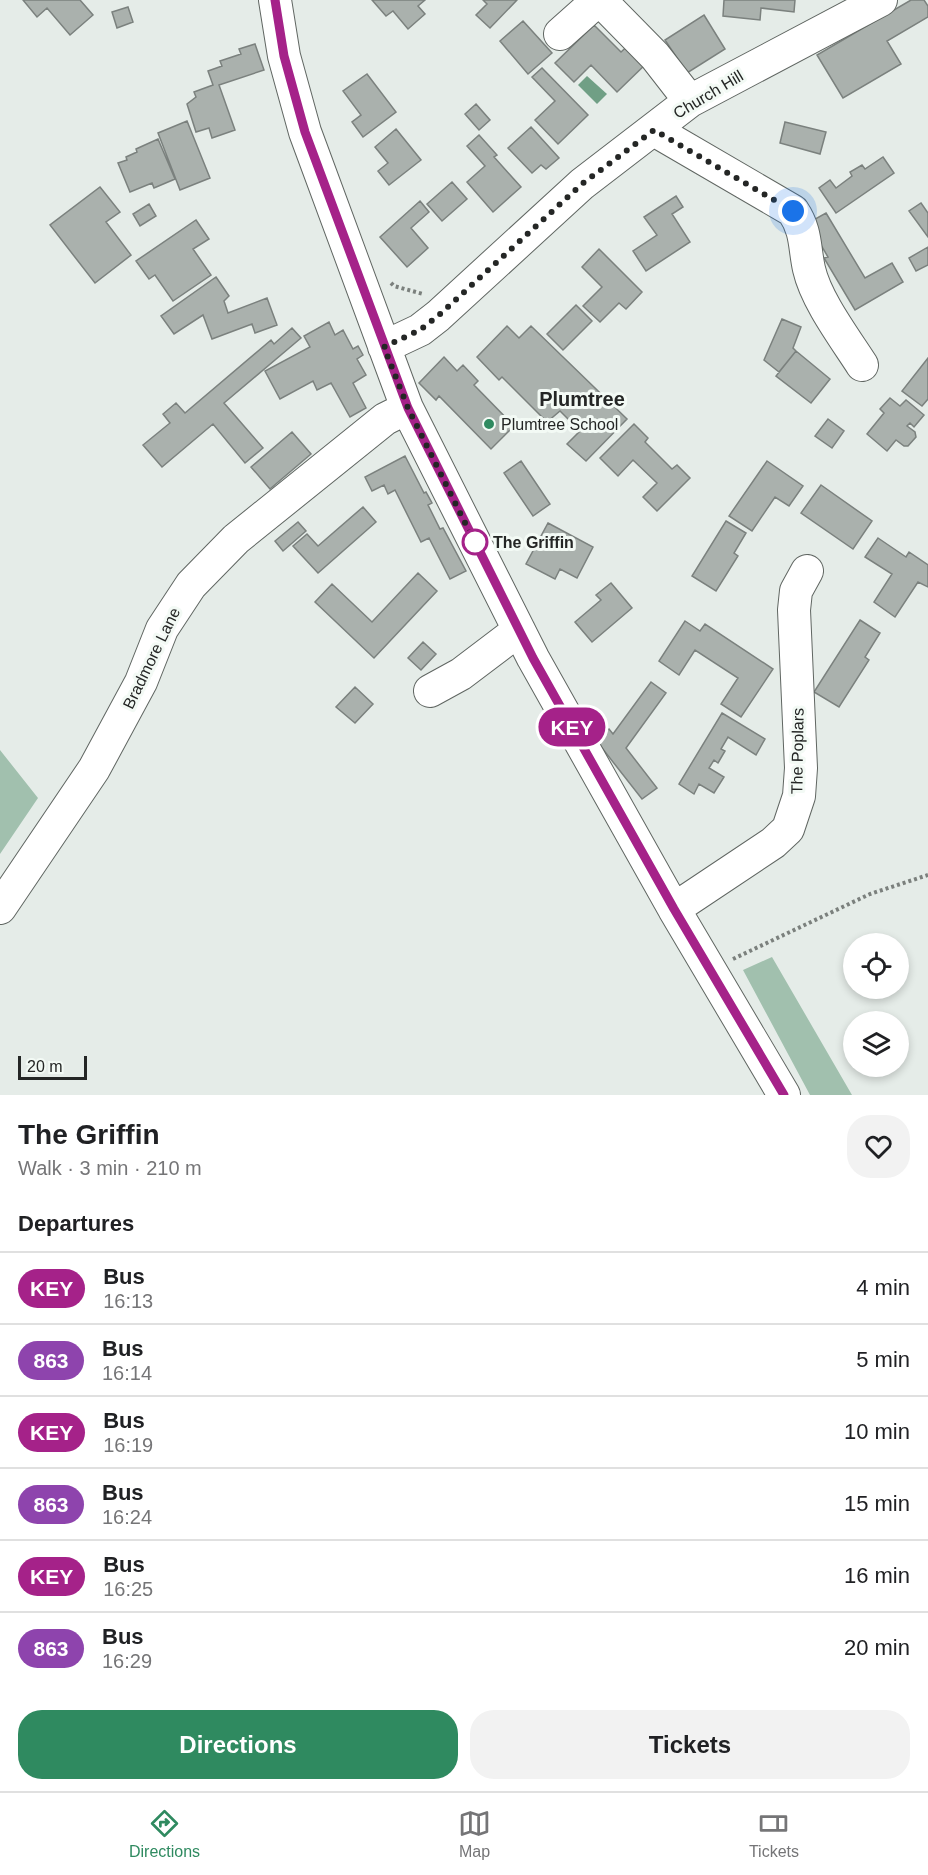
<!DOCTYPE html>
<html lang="en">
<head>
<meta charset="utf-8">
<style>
  :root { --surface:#fff; --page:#f2f2f2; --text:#202124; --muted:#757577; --line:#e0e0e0; --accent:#2f8a60 }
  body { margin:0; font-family:Helvetica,sans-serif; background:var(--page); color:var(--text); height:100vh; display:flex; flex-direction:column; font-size:22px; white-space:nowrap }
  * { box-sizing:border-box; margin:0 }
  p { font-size:20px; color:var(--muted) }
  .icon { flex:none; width:33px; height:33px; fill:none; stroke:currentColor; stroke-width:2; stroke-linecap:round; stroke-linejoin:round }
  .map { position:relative; height:1095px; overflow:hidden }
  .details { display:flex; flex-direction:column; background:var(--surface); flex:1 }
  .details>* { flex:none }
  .badge { padding:0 12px; border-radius:20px; font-size:21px; line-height:39px }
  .tools { position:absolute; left:843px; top:933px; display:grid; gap:12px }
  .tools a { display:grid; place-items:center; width:66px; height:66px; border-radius:50%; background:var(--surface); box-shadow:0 3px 9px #0003; font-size:30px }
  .scale { position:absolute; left:18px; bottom:15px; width:69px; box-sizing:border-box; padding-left:6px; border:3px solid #242625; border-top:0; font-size:16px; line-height:21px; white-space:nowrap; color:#242625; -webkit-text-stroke:4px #f3faf5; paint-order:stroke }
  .you { position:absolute; width:30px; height:30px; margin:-15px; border:4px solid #fff; border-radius:50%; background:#1a73e8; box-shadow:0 0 0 9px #1a73e833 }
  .map>.badge { position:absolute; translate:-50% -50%; box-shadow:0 0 0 3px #fff }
  h2 { padding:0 18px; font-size:22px; line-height:54px }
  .round { display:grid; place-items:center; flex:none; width:63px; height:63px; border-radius:24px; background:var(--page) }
  .headline { display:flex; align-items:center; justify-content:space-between; height:102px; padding:0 18px }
  h1 { font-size:28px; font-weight:700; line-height:45px }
  .action { display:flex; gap:12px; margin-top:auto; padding:12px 18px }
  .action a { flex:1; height:69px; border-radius:24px; background:var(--accent); color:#fff; font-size:24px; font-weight:700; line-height:69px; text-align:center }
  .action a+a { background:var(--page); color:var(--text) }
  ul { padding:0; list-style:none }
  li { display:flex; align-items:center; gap:18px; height:72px; padding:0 18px; border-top:2px solid var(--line) }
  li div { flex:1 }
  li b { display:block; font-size:22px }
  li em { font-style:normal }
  li .badge { min-width:66px; font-weight:700; text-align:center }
  .dock { display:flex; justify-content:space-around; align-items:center; height:84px; border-top:2px solid var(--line); background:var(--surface); font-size:16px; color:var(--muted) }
  .dock a { display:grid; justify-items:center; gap:3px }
  .dock .active { color:var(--accent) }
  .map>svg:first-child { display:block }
</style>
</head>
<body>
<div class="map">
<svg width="928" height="1095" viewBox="0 0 928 1095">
  <rect width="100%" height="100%" fill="#e5ece8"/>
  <path fill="#a1c0ae" d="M 0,750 L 38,798 L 0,854 Z
    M 772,957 L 852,1095 L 810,1095 L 743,970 Z"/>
  <path fill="#709f85" d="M 587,76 L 607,94 L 597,104 L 578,85 Z"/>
  <path fill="#aab1ad" stroke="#7b817e" stroke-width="1.5" d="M 23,0 L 80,0 L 93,15 L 70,35 L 47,8 L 37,17 Z
    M 372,0 L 425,0 L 418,6 L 425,14 L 408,29 L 393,11 L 386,16 Z
    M 483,0 L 517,0 L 490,28 L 476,15 L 487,4 Z
    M 724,0 L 795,0 L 794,12 L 761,8 L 760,20 L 723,16 Z
    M 911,0 L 924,0 L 928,6 L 928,17 L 887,41 L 901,64 L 843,98 L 817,55 Z
    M 128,7 L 133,22 L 117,28 L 112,12 Z
    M 704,15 L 725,49 L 687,73 L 665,40 Z
    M 523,21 L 552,53 L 528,74 L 500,41 Z
    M 594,25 L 621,52 L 633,41 L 651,59 L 617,92 L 591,65 L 574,82 L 555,63 Z
    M 255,44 L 264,70 L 219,85 L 235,130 L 212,138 L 209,128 L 196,132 L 187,104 L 196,97 L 194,92 L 213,85 L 208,71 L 222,66 L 220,61 L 241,54 L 239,49 Z
    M 542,68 L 588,115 L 558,144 L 535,120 L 555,101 L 532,77 Z
    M 367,74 L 396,112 L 363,137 L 352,122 L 361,115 L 343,91 Z
    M 476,104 L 490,120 L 479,130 L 465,114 Z
    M 187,121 L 210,178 L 180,190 L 158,133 Z
    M 785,122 L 826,132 L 820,154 L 780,143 Z
    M 531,127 L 559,158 L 546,169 L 541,165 L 532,173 L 508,148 Z
    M 396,129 L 421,160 L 389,185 L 378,171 L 388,163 L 375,147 Z
    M 479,135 L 497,155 L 494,157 L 521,187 L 493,212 L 467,182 L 485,166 L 467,146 Z
    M 158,139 L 175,179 L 154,188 L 152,183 L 130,192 L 118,163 L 127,160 L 126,157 L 137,152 L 136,149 Z
    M 883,157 L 894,173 L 836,213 L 819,188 L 830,180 L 836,188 L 852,176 L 850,172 L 862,165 L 865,169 Z
    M 452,182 L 467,199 L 442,221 L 427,204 Z
    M 100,187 L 120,212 L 106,222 L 131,255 L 95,283 L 50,225 Z
    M 676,196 L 683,207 L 672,214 L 690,242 L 646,271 L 633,251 L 657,235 L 644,217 Z
    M 420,201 L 429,212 L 411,228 L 428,248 L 407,267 L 380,237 Z
    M 921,203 L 928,213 L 928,237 L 909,211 Z
    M 149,204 L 156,216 L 140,226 L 133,214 Z
    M 826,213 L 865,278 L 892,263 L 903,282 L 855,310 L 824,258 L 828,257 L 808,223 Z
    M 196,220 L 209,239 L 193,249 L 211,275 L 173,301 L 155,275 L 149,279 L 136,261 Z
    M 928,247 L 928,265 L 916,271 L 909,258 Z
    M 599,249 L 642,292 L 626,309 L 619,303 L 600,322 L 583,306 L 602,287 L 582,267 Z
    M 216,277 L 229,296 L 224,301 L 228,313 L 267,298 L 277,325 L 255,333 L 252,324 L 212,339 L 203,315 L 174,334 L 161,316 Z
    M 576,305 L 592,321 L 563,350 L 547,334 Z
    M 782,319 L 801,327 L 793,348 L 796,351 L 779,372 L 764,360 Z
    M 329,322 L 335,335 L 343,330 L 353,349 L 358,346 L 363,355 L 357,359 L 366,375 L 353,383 L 366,408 L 350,417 L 331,383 L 317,390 L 313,381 L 280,399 L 265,371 L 310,347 L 304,336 Z
    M 507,326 L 519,338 L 531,326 L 627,419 L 586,461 L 567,444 L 580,431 L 560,411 L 547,422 L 502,377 L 499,380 L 477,357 Z
    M 292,328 L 301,338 L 224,403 L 263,448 L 245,463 L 213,424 L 162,467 L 143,445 L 170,423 L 163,414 L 176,403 L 185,413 L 271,340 L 274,344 Z
    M 796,351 L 830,379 L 811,403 L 776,376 Z
    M 444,357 L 457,371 L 463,365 L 478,381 L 474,385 L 514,426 L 491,449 L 439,396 L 436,400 L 419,383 Z
    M 928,358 L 928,399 L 922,406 L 902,391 Z
    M 890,398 L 900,406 L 906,400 L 924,415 L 914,427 L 910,423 L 907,426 L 915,432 L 916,437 L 908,446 L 904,446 L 896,440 L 887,451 L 867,434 L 884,413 L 880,409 Z
    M 828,419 L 844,431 L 832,448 L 815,436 Z
    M 634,424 L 648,438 L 645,442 L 672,469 L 677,465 L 690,478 L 657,511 L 643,497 L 657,483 L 633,460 L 618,476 L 600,458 Z
    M 292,432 L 311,454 L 270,489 L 251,467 Z
    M 405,456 L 424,493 L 426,492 L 432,503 L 428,505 L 440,529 L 443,528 L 466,571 L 450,579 L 429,538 L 421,542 L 395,490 L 388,494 L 384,485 L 372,491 L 365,477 Z
    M 521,461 L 550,504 L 533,516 L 504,473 Z
    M 767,461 L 803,486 L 789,506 L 775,497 L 752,531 L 729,516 Z
    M 821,485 L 872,521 L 853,549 L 801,513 Z
    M 363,507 L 376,522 L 318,573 L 293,546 L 307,534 L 318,546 Z
    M 726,521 L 746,533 L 734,553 L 738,556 L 716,591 L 692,576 Z
    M 298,522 L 306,531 L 283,551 L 275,541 Z
    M 548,523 L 593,547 L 577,578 L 560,569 L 555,579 L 526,564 Z
    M 878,538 L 906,557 L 909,552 L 928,565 L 928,587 L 918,582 L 895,617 L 874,602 L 892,574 L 865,557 Z
    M 418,573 L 437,591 L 374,658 L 315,602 L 332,584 L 372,622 Z
    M 611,583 L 632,608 L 592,642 L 575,622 L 601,600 L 596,595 Z
    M 860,620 L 880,633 L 865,657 L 869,660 L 839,707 L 814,692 Z
    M 685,621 L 700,631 L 705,624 L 773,669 L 741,717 L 721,704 L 738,678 L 695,650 L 679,675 L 659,661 Z
    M 423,642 L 436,654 L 421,670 L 408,658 Z
    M 651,682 L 666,693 L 626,748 L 657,788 L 642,799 L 595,739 L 609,729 L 613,734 Z
    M 355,687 L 373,704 L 355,723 L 336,707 Z
    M 722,713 L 765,739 L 756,755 L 728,737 L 721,749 L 725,751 L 718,763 L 714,760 L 709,768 L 724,777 L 714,793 L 699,784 L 694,794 L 679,784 Z"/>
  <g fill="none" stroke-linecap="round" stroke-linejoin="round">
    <g stroke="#606662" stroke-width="34">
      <path id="minor" d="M 275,0 L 284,56 L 305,132 L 407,408 L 533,658 L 674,909 L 784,1095
        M 600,0 L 655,56 L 690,101
        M 560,34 L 598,0
        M 654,130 L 793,211 C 807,232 804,247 809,269 C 816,300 844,337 862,365
        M 384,347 L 420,330 L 438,316 L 582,184 L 690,101 L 881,0
        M 430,691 L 461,674 L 519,630
        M 0,908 L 94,769 L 141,682 L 162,629 L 191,585 L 236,539 L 385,419 L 407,408
        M 674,909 L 773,843 L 788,829 L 799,796 L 801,768 L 794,610 L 796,591 L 807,571"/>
    </g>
    <path stroke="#7b807d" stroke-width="4" stroke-dasharray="3 3" stroke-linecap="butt" d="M 391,283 L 394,286 L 423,294
      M 733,959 L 870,894 L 928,875"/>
    <use href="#minor" stroke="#fff" stroke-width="32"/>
  </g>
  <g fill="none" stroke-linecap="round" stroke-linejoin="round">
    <g stroke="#fff" stroke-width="14">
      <path id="line" d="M 275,0 L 284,56 L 305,132 L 408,408 L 533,658 L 674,909 L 784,1095"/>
    </g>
    <use href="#line" stroke="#a52289" stroke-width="9"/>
    <path stroke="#242625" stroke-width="6" stroke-dasharray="0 10.8" d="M 475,542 L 477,547 L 408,408 L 384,347 L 420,330 L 438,316 L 582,184 L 654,130 L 793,211"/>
  </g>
  <circle fill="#2f8a60" stroke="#f3faf5" stroke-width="2" cx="489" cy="424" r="6"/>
  <circle fill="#fff" stroke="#a52289" stroke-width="3" cx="475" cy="542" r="12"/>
  <g text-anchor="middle" stroke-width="6" stroke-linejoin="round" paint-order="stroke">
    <g font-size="16" fill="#242625" stroke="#f3faf5">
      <text transform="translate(708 94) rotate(-31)" y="6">Church Hill</text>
      <text transform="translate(151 658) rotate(-64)" y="6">Bradmore Lane</text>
      <text transform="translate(797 751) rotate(-89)" y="6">The Poplars</text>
    </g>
    <g font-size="16" fill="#242625" stroke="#f3faf5" text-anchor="start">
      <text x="501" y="430">Plumtree School</text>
    </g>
    <g font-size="16" font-weight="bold" fill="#242625" stroke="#f3faf5" text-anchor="start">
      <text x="493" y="548">The Griffin</text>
    </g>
    <g font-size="20" font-weight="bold" fill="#242625" stroke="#f3faf5">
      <text x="582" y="406">Plumtree</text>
    </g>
  </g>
</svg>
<div class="tools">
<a><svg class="icon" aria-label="locate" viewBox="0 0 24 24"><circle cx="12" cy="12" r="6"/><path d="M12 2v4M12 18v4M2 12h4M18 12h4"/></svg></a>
<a><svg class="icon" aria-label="layers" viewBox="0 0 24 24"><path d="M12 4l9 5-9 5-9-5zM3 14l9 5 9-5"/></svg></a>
</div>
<div class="scale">20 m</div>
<div class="you" style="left:793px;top:211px"></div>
<b class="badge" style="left:572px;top:727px;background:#a52289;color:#fff">KEY</b>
</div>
<section class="details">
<div class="headline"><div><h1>The Griffin</h1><p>Walk · 3 min · 210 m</p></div><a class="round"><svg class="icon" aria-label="heart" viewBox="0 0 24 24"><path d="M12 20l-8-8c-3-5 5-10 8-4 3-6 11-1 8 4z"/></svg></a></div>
<h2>Departures</h2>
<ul>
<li><span class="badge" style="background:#a52289;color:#fff">KEY</span><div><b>Bus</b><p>16:13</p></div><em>4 min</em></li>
<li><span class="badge" style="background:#8e44ad;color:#fff">863</span><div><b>Bus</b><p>16:14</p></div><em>5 min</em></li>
<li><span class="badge" style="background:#a52289;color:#fff">KEY</span><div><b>Bus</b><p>16:19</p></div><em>10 min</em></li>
<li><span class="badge" style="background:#8e44ad;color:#fff">863</span><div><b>Bus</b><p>16:24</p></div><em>15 min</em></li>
<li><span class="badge" style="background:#a52289;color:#fff">KEY</span><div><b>Bus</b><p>16:25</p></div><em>16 min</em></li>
<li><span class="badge" style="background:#8e44ad;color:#fff">863</span><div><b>Bus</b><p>16:29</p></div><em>20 min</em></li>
</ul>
<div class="action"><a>Directions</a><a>Tickets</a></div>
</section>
<nav class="dock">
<a class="active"><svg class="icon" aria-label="directions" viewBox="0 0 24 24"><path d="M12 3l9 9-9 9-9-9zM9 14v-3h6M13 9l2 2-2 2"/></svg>Directions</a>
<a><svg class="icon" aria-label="map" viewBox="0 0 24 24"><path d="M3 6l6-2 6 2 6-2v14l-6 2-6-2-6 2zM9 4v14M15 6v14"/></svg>Map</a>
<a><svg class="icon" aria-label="tickets" viewBox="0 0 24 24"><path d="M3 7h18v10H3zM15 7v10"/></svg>Tickets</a>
</nav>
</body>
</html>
